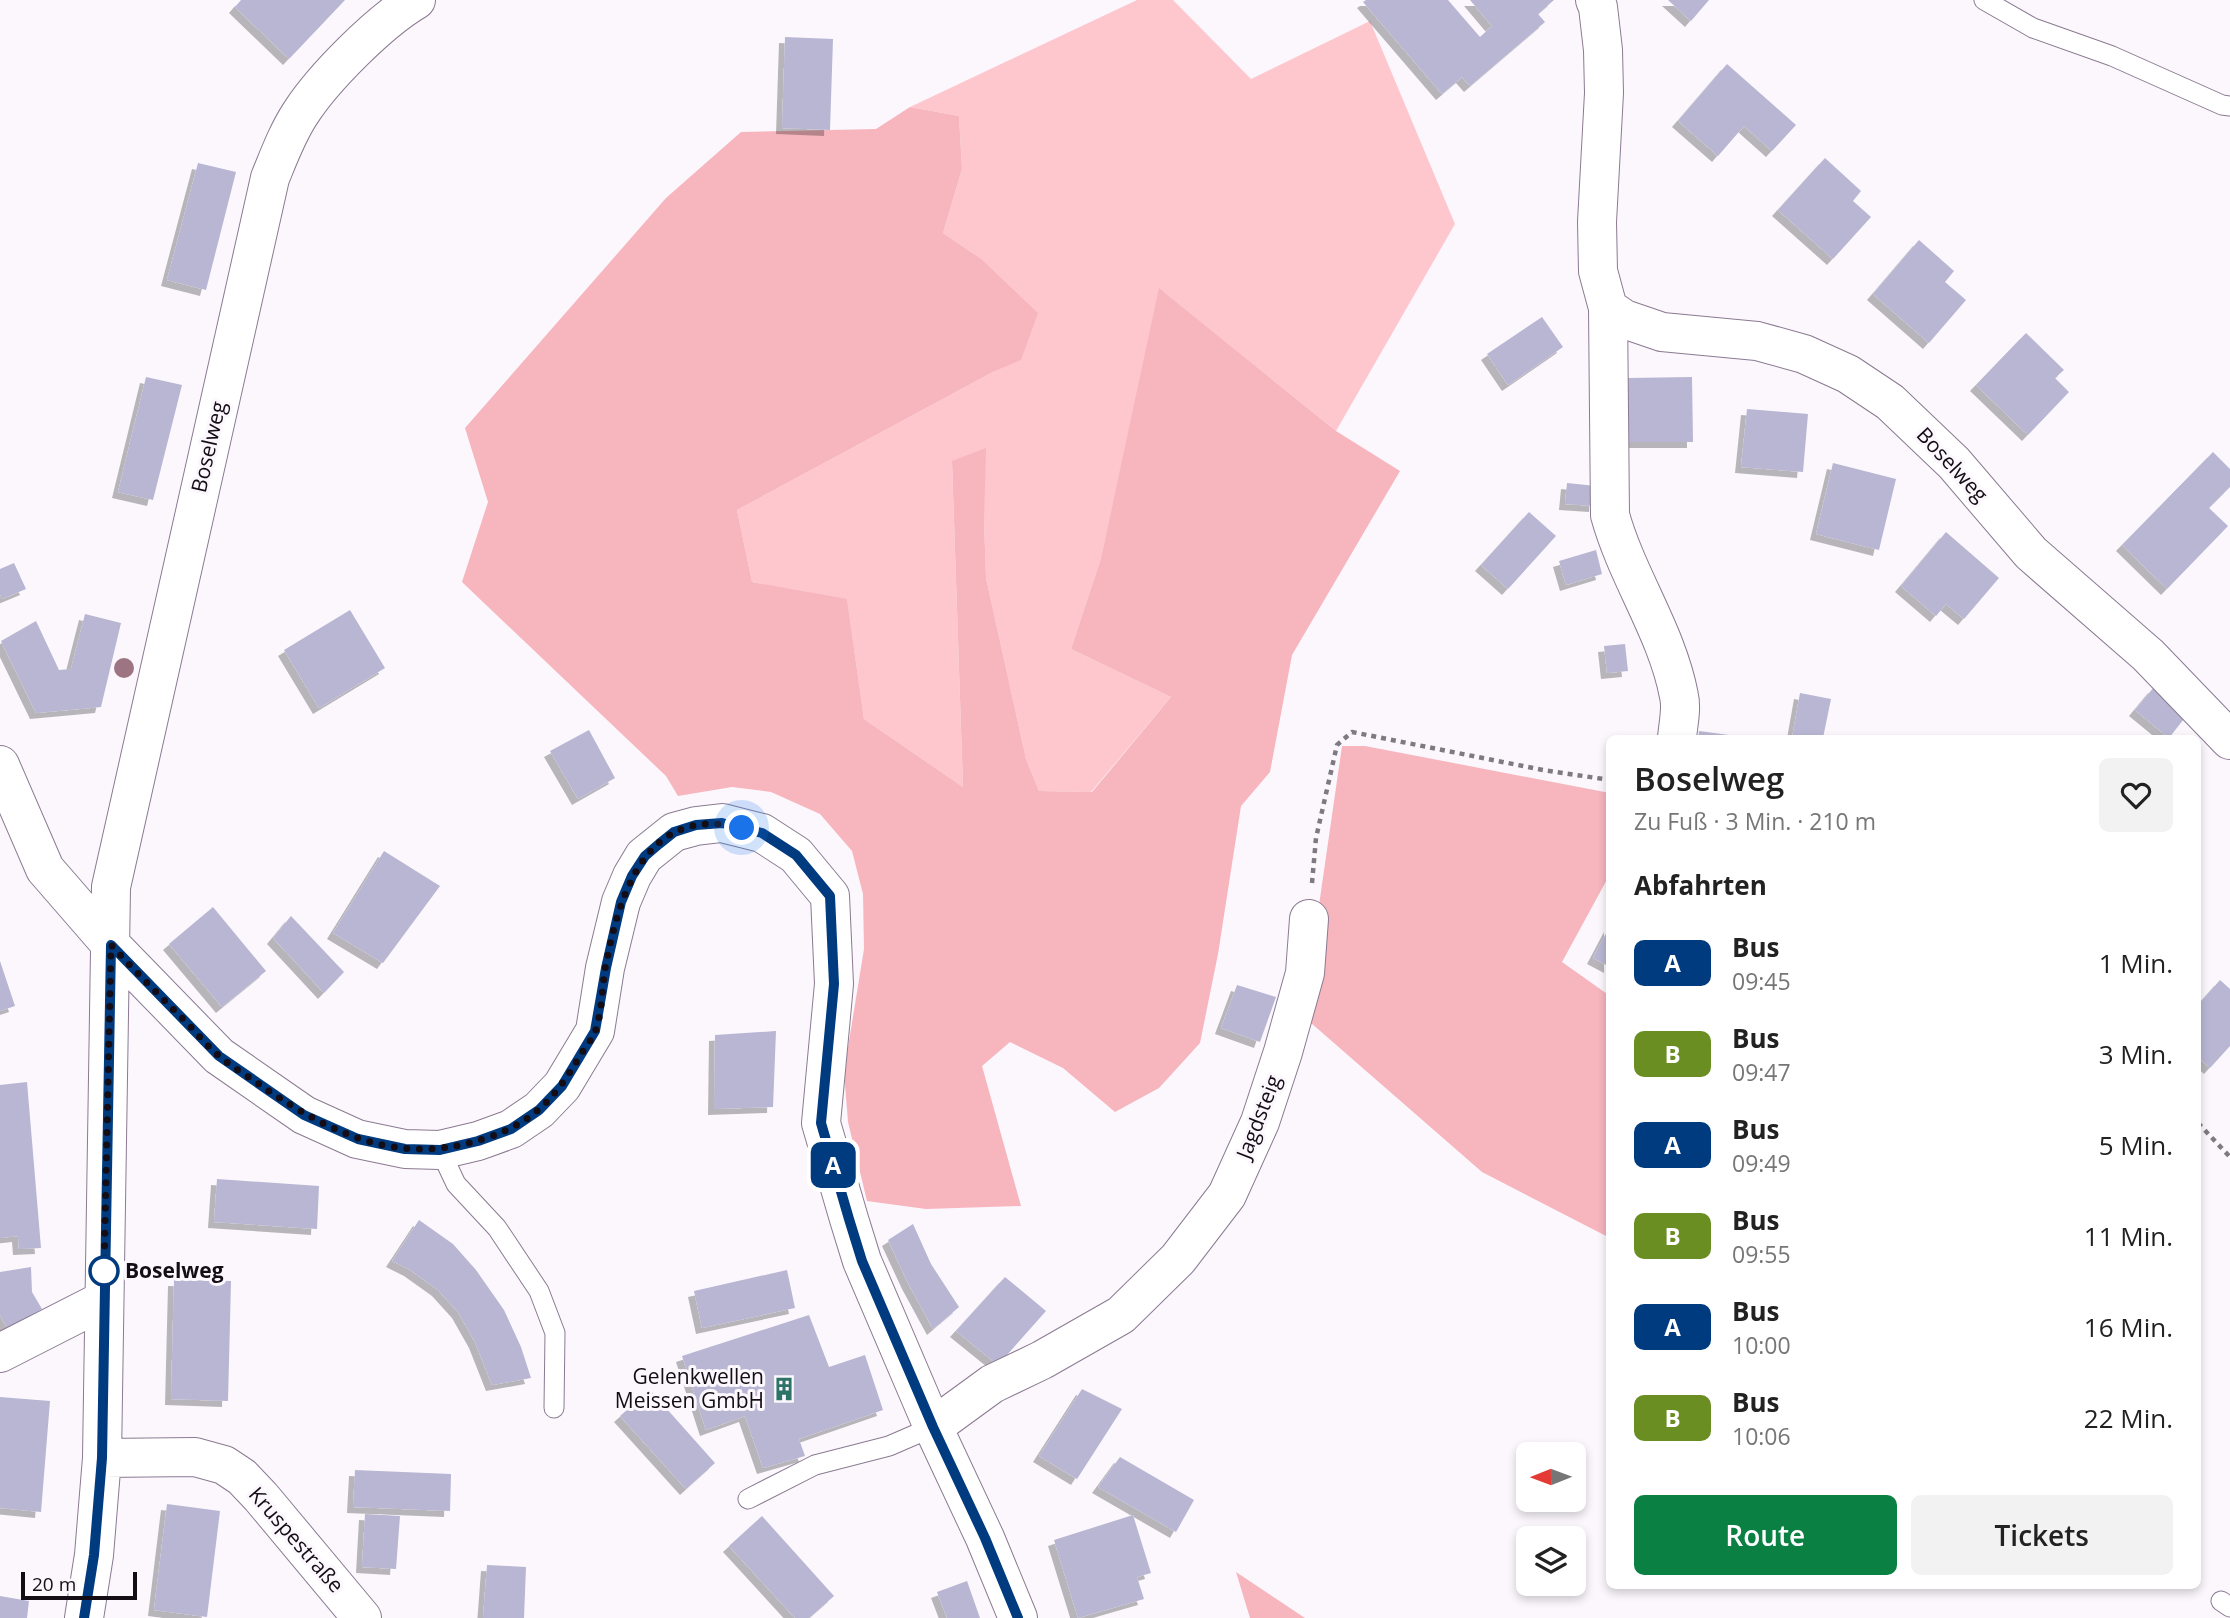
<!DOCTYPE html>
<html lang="de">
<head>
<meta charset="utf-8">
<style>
  :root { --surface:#fff; --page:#f2f2f2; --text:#222; --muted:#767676; --accent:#0b8043 }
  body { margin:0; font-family:"Open Sans",sans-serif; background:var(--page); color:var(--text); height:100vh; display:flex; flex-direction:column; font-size:26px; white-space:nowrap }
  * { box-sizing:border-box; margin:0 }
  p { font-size:23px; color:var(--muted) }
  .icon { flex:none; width:38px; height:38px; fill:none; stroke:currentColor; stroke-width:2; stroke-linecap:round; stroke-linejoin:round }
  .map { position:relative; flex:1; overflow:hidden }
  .sheet { position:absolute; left:1606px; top:735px; width:595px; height:854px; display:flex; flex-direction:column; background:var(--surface); border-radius:10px; box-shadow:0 4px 10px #0003 }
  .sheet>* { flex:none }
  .badge { padding:0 14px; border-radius:10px; font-size:24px; line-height:46px }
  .needle { width:46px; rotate:269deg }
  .fabs { position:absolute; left:1516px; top:1442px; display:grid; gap:14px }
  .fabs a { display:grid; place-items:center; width:70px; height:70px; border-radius:10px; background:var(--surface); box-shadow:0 4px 10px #0003; font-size:35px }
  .scale { position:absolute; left:21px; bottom:18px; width:116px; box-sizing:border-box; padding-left:7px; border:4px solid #140d16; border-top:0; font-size:19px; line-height:24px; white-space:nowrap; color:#140d16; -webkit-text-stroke:5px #fbf7fd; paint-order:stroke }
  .you { position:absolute; width:35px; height:35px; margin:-18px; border:5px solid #fff; border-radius:50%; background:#1a73e8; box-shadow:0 0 0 10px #1a73e833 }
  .map>.badge { position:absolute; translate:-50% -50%; box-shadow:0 0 0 4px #fff }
  h2 { padding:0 28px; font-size:26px; line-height:63px }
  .round { display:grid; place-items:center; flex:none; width:74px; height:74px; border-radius:10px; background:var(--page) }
  .headline { display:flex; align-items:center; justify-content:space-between; height:119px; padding:0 28px }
  h1 { font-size:33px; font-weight:600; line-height:52px }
  .action { display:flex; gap:14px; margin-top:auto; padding:14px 28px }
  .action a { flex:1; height:80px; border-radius:10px; background:var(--accent); color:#fff; font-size:28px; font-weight:600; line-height:80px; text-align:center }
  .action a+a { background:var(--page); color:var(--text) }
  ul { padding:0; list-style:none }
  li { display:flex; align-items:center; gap:21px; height:91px; padding:0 28px }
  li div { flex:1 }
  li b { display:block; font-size:26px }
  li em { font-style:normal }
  li .badge { min-width:77px; font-weight:700; text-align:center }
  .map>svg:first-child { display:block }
</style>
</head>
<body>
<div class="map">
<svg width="2230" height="1618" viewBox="0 0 2230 1618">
  <defs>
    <filter id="shadow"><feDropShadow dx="-6" dy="6" stdDeviation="0" flood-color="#0004"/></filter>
  </defs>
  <rect width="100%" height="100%" fill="#fbf7fd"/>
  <path fill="#fec7ce" d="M 1137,0 L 1173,0 L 1251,79 L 1370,21 L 1455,224 L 1336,431 L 1160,289 L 1101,558 L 1071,649 L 1171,697 L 1091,792 L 1039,791 L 1026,759 L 986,578 L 984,520 L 952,462 L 963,787 L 864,719 L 847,600 L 752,582 L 737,510 L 993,372 L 1021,359 L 980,258 L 943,233 L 962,169 L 959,116 L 910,107 Z"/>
  <path fill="#f7b5be" d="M 910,107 L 959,116 L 962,169 L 943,233 L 980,258 L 1038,313 L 1021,360 L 993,372 L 737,510 L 752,582 L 847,599 L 864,719 L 963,787 L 952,461 L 986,448 L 984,520 L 986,578 L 1026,759 L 1039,791 L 1092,792 L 1171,697 L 1071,649 L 1101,558 L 1159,288 L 1336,431 L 1400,471 L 1292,655 L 1270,772 L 1241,806 L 1218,954 L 1200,1043 L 1159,1088 L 1115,1112 L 1063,1068 L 1010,1042 L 982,1066 L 1021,1206 L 926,1209 L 867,1201 L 848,1122 L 844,1072 L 864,949 L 863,894 L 852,851 L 820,814 L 771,792 L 732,787 L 678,796 L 666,776 L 462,582 L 488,502 L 465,428 L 666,198 L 741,132 L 876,129 Z
    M 1342,746 L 1365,746 L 1610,793 L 1610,874 L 1562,962 L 1610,996 L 1610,1238 L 1482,1172 L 1303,1016 Z
    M 1236,1572 L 1305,1618 L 1250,1618 Z"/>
  <path fill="#b8b6d3" filter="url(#shadow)" d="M 241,0 L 345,0 L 289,59 L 235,7 Z
    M 1366,0 L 1448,0 L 1480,37 L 1492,26 L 1470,0 L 1554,0 L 1538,14 L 1545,22 L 1470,86 L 1462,77 L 1442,94 L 1363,2 Z
    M 1668,0 L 1709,0 L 1691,21 Z
    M 785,37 L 833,39 L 830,130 L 782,128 Z
    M 1727,64 L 1796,125 L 1772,151 L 1744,126 L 1718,156 L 1678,121 Z
    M 1825,158 L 1861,191 L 1853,201 L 1871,217 L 1833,259 L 1778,210 Z
    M 198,163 L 236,172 L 206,290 L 167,280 Z
    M 1919,240 L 1954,271 L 1945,282 L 1966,300 L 1929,343 L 1873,294 Z
    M 1542,317 L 1563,347 L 1508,385 L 1487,354 Z
    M 2026,333 L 2064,370 L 2055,378 L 2069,392 L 2028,435 L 1976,385 Z
    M 146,377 L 182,385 L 153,500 L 118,492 Z
    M 1692,377 L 1693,442 L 1628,442 L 1628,378 Z
    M 1747,409 L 1808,414 L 1803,472 L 1741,467 Z
    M 2213,452 L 2230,469 L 2230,487 L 2209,508 L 2228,526 L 2167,589 L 2122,545 Z
    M 1833,463 L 1896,479 L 1879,550 L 1816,534 Z
    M 1567,483 L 1596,486 L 1595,506 L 1565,504 Z
    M 1529,512 L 1556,536 L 1508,589 L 1481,565 Z
    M 1946,532 L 1999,578 L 1964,619 L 1946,604 L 1936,616 L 1901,586 Z
    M 1596,550 L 1602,574 L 1566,585 L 1559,561 Z
    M 14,563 L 26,589 L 2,599 L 0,594 L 0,569 Z
    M 350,610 L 385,668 L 319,708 L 284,650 Z
    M 85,614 L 121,623 L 101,707 L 36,713 L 1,641 L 36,621 L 59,670 L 71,669 Z
    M 1625,644 L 1628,671 L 1607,673 L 1604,646 Z
    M 2154,687 L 2187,715 L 2169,738 L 2135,710 Z
    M 1800,693 L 1831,699 L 1823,738 L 1792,738 Z
    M 589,730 L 615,778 L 578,799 L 550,751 Z
    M 1699,731 L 1744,737 L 1744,738 L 1698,738 Z
    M 384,851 L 440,886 L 383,963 L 333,933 Z
    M 213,907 L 266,971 L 222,1007 L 169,944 Z
    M 291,916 L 344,972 L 324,993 L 273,938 Z
    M 1610,926 L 1610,967 L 1593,958 Z
    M 0,961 L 15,1006 L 0,1011 Z
    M 2220,980 L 2230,989 L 2230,1046 L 2210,1068 L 2198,1057 L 2198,1005 Z
    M 1237,985 L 1276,997 L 1260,1042 L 1221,1028 Z
    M 776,1031 L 773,1107 L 714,1109 L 715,1035 Z
    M 27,1082 L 41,1248 L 19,1249 L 18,1236 L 0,1238 L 0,1085 Z
    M 217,1179 L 319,1186 L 317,1229 L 214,1222 Z
    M 419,1220 L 453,1244 L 476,1270 L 504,1310 L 521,1347 L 531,1378 L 492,1385 L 475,1342 L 458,1312 L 438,1290 L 410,1270 L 392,1261 Z
    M 913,1224 L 931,1264 L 959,1307 L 933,1329 L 908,1283 L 888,1240 Z
    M 31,1267 L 32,1292 L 42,1309 L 7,1328 L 0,1315 L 0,1272 Z
    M 787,1270 L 795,1308 L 702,1328 L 694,1291 Z
    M 1005,1277 L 1046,1311 L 998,1365 L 956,1331 Z
    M 174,1280 L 231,1281 L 228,1401 L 171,1399 Z
    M 809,1315 L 829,1367 L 865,1355 L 883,1410 L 799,1439 L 805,1456 L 763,1468 L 745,1416 L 706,1430 L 682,1356 Z
    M 1082,1389 L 1122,1409 L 1077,1479 L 1039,1456 Z
    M 650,1390 L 715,1463 L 686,1489 L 620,1416 Z
    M 0,1397 L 50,1401 L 41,1512 L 0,1508 Z
    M 1120,1457 L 1194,1500 L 1176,1532 L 1098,1487 Z
    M 355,1470 L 451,1474 L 450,1511 L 353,1507 Z
    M 167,1504 L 220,1511 L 207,1617 L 154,1610 Z
    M 365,1514 L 400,1516 L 396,1569 L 362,1567 Z
    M 1133,1515 L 1151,1573 L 1137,1577 L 1144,1599 L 1078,1618 L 1054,1540 Z
    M 762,1516 L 834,1596 L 809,1618 L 795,1618 L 729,1546 Z
    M 487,1565 L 526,1567 L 524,1618 L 483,1618 Z
    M 967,1581 L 980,1618 L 947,1618 L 937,1592 Z
    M 0,1596 L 29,1601 L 27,1618 L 0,1618 Z"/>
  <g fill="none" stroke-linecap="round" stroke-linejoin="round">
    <g stroke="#8b7a92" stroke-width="21">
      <path id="service" d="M 1984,0 L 2033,28 L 2112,56 L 2222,105 L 2230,106
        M 440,1150 L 456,1184 L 497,1228 L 539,1291 L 555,1333 L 554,1408
        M 748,1499 L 815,1465 L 889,1446 L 933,1427
        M 2221,1601 L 2230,1607"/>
    </g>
    <g stroke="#8b7a92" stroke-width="40">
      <path id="minor" d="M 1595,0 L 1598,7 L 1603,50 L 1604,93 L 1597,222 L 1598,271 L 1608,308 L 1624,319 L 1662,332 L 1757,341 L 1804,354 L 1848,374 L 1890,402 L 1954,463 L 2031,553 L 2148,655 L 2230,740
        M 1608,308 L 1610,515 C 1627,577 1667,632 1679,696 C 1682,709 1678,725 1677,738
        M 0,765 L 45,869 L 111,945 L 219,1056 L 304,1115 L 357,1139 L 405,1149 L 440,1150 L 478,1141 L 511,1129 L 539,1110 L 562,1086 L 595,1031 L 605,968 L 621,902 L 632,876 L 644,856 L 674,832 L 696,826 L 722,823 L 762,833 L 796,855 L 830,896 L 834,984 L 821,1123 L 849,1219 L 862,1261 L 933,1427 L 985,1538 L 1018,1618
        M 0,1353 L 104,1300
        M 933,1427 L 992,1384 L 1042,1360 L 1121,1315 L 1178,1259 L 1227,1195 L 1260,1122 L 1283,1052 L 1305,973 L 1309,919
        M 102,1458 L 195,1457 L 224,1465 L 242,1477 L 261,1497 L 362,1618
        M 84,1618 L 94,1555 L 102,1458 L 111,887 L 270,178 C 279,156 287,134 300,114 C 323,78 379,22 416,0"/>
    </g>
    <path stroke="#7f7a81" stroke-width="4.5" stroke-dasharray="5 5" stroke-linecap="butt" d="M 1312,883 L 1316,838 L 1337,745 L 1352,732 L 1543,770 L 1610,780
      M 2198,1123 L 2230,1157"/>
    <use href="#service" stroke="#fff" stroke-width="19"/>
    <use href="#minor" stroke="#fff" stroke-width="38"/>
  </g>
  <circle fill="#9d7482" cx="124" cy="668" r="10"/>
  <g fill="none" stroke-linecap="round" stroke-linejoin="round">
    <g stroke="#fff" stroke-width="16">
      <path id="line" d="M 84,1618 L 94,1555 L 102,1458 L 111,945 L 219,1056 L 304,1115 L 358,1139 L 405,1149 L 440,1150 L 478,1141 L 511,1129 L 539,1110 L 562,1086 L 595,1031 L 606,968 L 621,902 L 632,876 L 645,856 L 659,844 L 674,832 L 696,825 L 722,823 L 762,833 L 796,855 L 830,896 L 834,984 L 821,1123 L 849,1219 L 862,1261 L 933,1427 L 985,1538 L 1018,1618"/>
    </g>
    <use href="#line" stroke="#003b80" stroke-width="10"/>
    <path stroke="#140d16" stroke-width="7" stroke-dasharray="0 12.6" d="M 104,1271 L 111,945 C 135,971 160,996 185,1021 C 196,1032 206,1045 218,1055 C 233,1068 251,1078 266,1089 C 337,1137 403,1167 489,1137 C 533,1122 555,1098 578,1059 C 583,1050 591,1041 595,1032 C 602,1014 602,988 605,969 C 619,895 645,803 742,828"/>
  </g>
  <defs>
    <g id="building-bare" transform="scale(1.89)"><path d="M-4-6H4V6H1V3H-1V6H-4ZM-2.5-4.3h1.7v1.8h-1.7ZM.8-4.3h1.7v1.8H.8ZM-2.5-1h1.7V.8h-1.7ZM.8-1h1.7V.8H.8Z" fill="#2d7367" stroke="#fbf7fd" stroke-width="2.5" paint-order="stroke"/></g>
  </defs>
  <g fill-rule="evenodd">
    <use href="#building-bare" x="784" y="1389"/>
  </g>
  <circle fill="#fff" stroke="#003b80" stroke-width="3.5" cx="104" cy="1271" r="14"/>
  <g text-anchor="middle" stroke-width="6" stroke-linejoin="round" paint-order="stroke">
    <g font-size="21" fill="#140d16" stroke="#fbf7fd">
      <text transform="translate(209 447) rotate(-77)" y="7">Boselweg</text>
      <text transform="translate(1952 465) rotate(47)" y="7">Boselweg</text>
      <text transform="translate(1259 1117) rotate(-69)" y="7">Jagdsteig</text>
      <text transform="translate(296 1540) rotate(49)" y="7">Kruspestraße</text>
    </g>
    <g font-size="21" font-weight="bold" fill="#140d16" stroke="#fbf7fd" text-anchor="start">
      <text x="125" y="1278">Boselweg</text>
    </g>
    <g font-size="21" fill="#140d16" stroke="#fbf7fd" text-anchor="end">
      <text x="764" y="1384">Gelenkwellen<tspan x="764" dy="24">Meissen GmbH</tspan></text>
    </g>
  </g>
</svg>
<div class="fabs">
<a><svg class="needle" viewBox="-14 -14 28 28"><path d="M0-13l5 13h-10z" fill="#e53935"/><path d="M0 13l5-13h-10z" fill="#767676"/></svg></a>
<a><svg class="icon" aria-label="layers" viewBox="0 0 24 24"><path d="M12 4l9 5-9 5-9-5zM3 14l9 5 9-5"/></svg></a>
</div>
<div class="scale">20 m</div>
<div class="you" style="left:742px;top:828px"></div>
<b class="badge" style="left:833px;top:1165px;background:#003b80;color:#fff">A</b>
<section class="sheet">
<div class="headline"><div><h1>Boselweg</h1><p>Zu Fuß · 3 Min. · 210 m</p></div><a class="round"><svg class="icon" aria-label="heart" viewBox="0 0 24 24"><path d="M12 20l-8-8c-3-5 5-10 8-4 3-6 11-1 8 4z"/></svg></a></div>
<h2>Abfahrten</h2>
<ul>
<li><span class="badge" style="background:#003b80;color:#fff">A</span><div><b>Bus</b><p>09:45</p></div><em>1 Min.</em></li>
<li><span class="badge" style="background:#6b8e23;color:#fff">B</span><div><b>Bus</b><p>09:47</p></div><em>3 Min.</em></li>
<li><span class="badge" style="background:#003b80;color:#fff">A</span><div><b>Bus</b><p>09:49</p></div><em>5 Min.</em></li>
<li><span class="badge" style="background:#6b8e23;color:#fff">B</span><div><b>Bus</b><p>09:55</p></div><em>11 Min.</em></li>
<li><span class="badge" style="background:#003b80;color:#fff">A</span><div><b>Bus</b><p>10:00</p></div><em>16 Min.</em></li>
<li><span class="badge" style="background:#6b8e23;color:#fff">B</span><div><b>Bus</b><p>10:06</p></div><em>22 Min.</em></li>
</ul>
<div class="action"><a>Route</a><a>Tickets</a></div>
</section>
</div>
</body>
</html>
